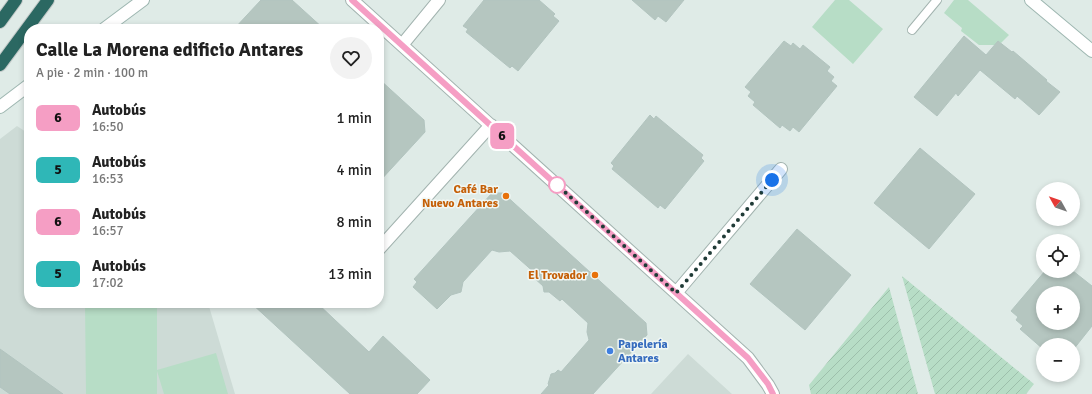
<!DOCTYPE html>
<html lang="es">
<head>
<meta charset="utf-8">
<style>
  :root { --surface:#fff; --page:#f2f2f2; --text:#222; --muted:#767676 }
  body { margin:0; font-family:Signika,sans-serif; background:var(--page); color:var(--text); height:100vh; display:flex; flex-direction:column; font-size:15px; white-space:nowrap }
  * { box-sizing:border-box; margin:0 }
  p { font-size:13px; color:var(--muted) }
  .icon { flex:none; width:22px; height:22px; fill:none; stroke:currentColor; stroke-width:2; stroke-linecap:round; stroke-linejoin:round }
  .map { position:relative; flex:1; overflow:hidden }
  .details { position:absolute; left:24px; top:24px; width:360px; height:284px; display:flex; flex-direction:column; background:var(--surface); border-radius:16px; box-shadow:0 2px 6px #0003 }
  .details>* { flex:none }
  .badge { padding:0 8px; border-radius:6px; font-size:14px; line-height:26px }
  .needle { width:26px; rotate:310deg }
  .controls { position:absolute; left:1036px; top:182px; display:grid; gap:8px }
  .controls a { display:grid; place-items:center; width:44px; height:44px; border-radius:50%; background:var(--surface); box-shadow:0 2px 6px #0003; font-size:20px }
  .you { position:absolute; width:20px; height:20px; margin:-10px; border:3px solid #fff; border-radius:50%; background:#1a73e8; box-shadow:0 0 0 6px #1a73e833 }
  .map>.badge { position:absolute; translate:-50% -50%; box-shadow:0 0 0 2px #fff }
  .round { display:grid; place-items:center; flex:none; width:42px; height:42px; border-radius:21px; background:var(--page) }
  .overview { display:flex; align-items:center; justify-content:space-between; height:68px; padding:0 12px }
  h1 { font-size:19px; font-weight:800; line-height:30px }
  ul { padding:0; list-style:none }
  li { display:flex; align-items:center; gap:12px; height:52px; padding:0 12px }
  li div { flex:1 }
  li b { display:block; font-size:15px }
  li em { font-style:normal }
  li .badge { min-width:44px; font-weight:700; text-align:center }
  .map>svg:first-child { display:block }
</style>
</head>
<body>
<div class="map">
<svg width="1092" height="394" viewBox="0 0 1092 394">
  <defs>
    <pattern id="garden-furrows" width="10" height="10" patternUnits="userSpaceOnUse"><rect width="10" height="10" fill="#b7ddc6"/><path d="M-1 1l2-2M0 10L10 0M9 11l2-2" fill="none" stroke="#9dbfab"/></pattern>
  </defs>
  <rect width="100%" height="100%" fill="#dfebe7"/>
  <path fill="#cddbd6" d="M 17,126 L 29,134 L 29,303 L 208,303 L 235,394 L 0,394 L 0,139 Z
    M 688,354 L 732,394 L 651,394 Z"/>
  <path fill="#b7ddc6" d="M 835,0 L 849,0 L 883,29 L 853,64 L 812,27 Z
    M 954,0 L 968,0 L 1009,35 L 1001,43 L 998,41 L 995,45 L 979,45 L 961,31 L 962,28 L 944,13 Z
    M 85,303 L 157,303 L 157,370 L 216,353 L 228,394 L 164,394 L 157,371 L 157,394 L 86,394 Z"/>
  <path fill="url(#garden-furrows)" d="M 902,276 L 1034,384 L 1026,394 L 935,394 Z
    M 889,287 L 918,394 L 811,394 L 809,385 Z"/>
  <path fill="#b5c6c0" stroke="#b2c4bf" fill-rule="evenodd" d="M 261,0 L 292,0 L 324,29 L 234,29 Z
    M 484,0 L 539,0 L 555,14 L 553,16 L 559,21 L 518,71 L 512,66 L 510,68 L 466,32 L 468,29 L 463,26 Z
    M 632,0 L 684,0 L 666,22 L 658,16 L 655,20 Z
    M 964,36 L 986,55 L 998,41 L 1012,52 L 1013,51 L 1047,80 L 1046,81 L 1060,92 L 1039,115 L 1017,96 L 1015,99 L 980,70 L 958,96 L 956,93 L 937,116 L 914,97 Z
    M 784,41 L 791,46 L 793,43 L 800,49 L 803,45 L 830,67 L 827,71 L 834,77 L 831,81 L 837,86 L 799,132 L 793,127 L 790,131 L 782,125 L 780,128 L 753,105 L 755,102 L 748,96 L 751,92 L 745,87 Z
    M 379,79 L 424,120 L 425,132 L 379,182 Z
    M 650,115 L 654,119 L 656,116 L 703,155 L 701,158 L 704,161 L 665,209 L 660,205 L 658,208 L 612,169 L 614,166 L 611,163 Z
    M 920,148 L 975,194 L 929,249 L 874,203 Z
    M 492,193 L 503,193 L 646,323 L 647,335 L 593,394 L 541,394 L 549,385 L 548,384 L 551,374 L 555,373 L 558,370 L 561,372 L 589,340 L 587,332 L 588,323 L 562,299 L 560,301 L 549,292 L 544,292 L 543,286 L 533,277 L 536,274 L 510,251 L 499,252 L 492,250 L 463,282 L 461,292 L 451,295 L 437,309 L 413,287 L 417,282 L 414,279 Z
    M 797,229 L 851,275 L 805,330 L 750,284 Z
    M 1045,271 L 1073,271 L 1092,286 L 1092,326 L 1073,350 L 1073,345 L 1043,345 L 1043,349 L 1020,329 L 1023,326 L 1016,320 L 1018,317 L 1011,311 ZM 1043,293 L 1073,293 L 1073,323 L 1043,323 Z
    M 251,303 L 317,303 L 369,352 L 383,336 L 430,380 L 417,394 L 350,394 Z
    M 0,349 L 63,394 L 10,394 L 0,387 Z"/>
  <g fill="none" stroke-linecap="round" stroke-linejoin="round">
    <g stroke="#a2b3af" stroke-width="10">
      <path id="lane" d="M 912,30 L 937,0"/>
    </g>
    <g stroke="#a2b3af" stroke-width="14">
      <path id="street" d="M 352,0 L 748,358 L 768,385 L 773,394
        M 402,45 L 439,0
        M 379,249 L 491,125
        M 676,293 L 781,169"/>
    </g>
    <g stroke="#9eb7b1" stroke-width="14">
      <path id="secondary" d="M 1031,0 L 1092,51
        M 104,29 L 143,0
        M 0,107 L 29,85"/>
    </g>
    <g stroke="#c1c8c7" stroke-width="14">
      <path id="highway" d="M 0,22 L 16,0
        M 0,65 L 48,0"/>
    </g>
    <use href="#lane" stroke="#fff" stroke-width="8"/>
    <use href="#street" stroke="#fff" stroke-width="12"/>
    <use href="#secondary" stroke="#fff" stroke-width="12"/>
    <use href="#highway" stroke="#2b6862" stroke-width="12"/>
  </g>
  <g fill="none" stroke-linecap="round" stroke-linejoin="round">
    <g stroke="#fff" stroke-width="9">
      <path id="line" d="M 352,0 L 748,358 L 768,384 L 773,394"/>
    </g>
    <use href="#line" stroke="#f59ec4" stroke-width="6"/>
    <path stroke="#203b37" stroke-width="4" stroke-dasharray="0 7.2" d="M 557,185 L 556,184 L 676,293 L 772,180"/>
  </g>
  <circle fill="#fff" stroke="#f59ec4" stroke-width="2" cx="557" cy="185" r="8"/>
  <g fill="#e8710a" stroke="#f0f7f4" stroke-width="1.5">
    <circle cx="506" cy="196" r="4"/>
    <circle cx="595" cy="275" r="4"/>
  </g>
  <circle fill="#3f7fe0" stroke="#f0f7f4" stroke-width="1.5" cx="610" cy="351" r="4"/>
  <g text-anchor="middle" stroke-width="3" stroke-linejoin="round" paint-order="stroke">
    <g font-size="12" font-weight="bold" fill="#c56008" stroke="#f0f7f4" text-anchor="end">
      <text x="498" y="193">Café Bar<tspan x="498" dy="14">Nuevo Antares</tspan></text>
      <text x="587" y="279">El Trovador</text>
    </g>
    <g font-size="12" font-weight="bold" fill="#366cbe" stroke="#f0f7f4" text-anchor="start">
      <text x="618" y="348">Papelería<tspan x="618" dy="14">Antares</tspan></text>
    </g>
  </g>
</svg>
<div class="controls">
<a><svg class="needle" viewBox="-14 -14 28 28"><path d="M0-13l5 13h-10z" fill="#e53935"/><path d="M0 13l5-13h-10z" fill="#767676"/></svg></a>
<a><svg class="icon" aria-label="locate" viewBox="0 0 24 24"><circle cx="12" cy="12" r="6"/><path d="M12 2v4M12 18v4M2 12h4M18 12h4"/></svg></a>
<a>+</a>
<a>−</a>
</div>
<div class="you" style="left:772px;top:180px"></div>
<b class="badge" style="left:502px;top:136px;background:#f59ec4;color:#111">6</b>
<section class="details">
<div class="overview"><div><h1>Calle La Morena edificio Antares</h1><p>A pie · 2 min · 100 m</p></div><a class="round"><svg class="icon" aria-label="heart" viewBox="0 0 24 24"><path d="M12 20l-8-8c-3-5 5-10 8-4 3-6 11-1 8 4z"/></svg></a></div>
<ul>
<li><span class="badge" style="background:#f59ec4;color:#111">6</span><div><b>Autobús</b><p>16:50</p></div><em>1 min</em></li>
<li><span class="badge" style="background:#2fb7b7;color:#111">5</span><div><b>Autobús</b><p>16:53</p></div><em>4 min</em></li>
<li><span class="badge" style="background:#f59ec4;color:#111">6</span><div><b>Autobús</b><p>16:57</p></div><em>8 min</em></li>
<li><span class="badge" style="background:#2fb7b7;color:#111">5</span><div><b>Autobús</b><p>17:02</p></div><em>13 min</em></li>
</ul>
</section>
</div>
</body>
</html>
